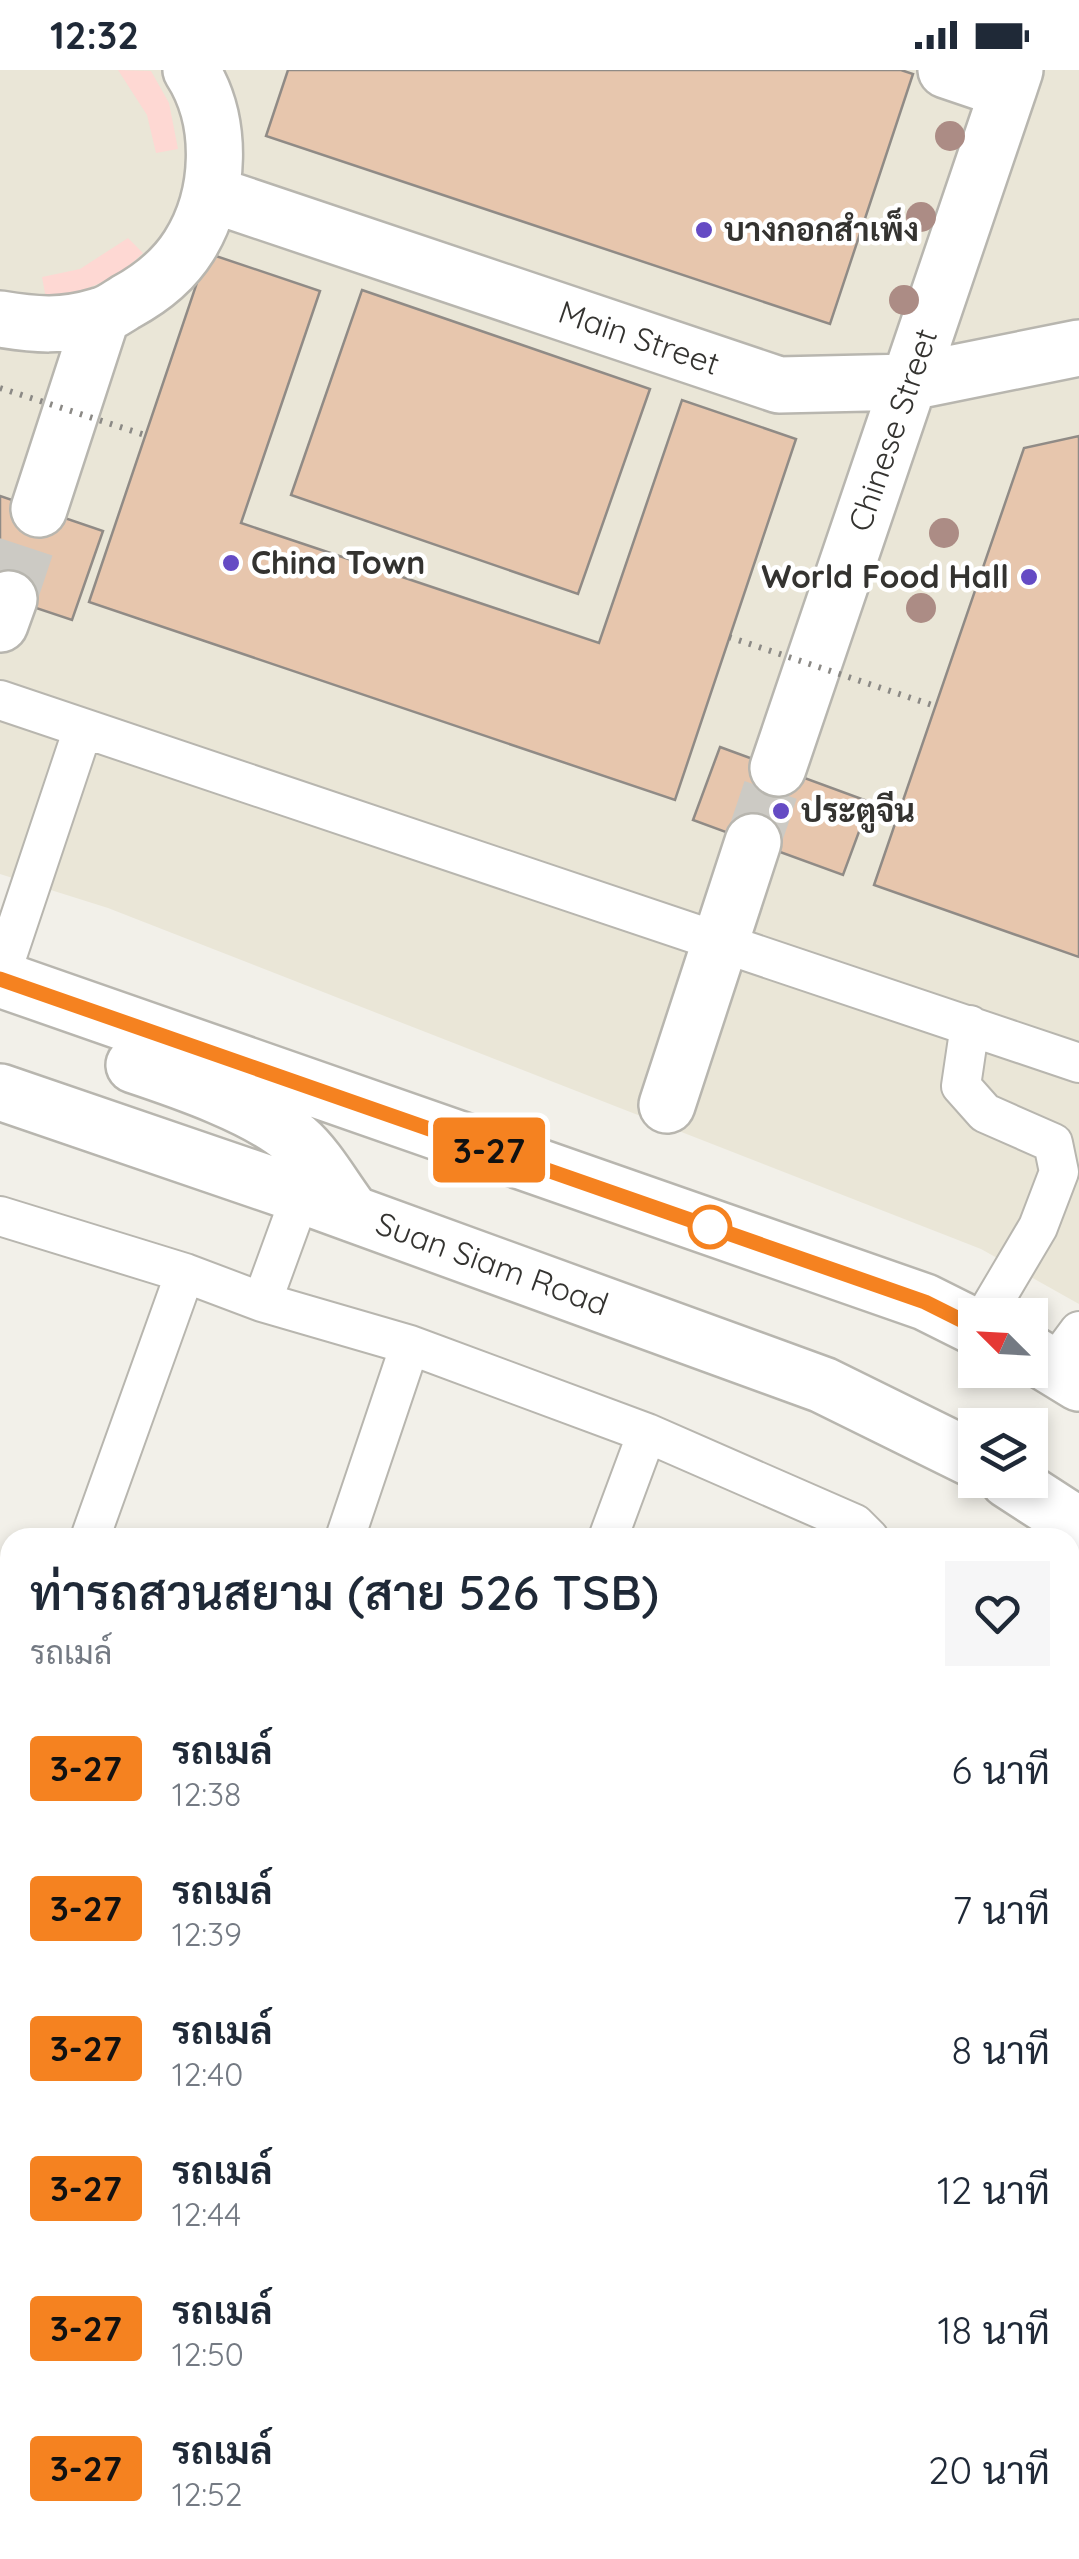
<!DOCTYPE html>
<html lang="th">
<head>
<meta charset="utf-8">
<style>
  :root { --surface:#fff; --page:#f6f6f7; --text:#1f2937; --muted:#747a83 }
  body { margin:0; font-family:Quicksand,Sarabun,sans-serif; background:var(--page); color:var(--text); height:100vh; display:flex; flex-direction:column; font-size:38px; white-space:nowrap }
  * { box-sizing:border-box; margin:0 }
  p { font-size:32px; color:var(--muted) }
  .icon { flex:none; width:55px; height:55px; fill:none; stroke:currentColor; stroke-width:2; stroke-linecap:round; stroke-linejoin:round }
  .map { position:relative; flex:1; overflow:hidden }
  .sheet { position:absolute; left:0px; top:1458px; width:1080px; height:1032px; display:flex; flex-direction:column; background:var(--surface); border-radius:30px 30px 0 0; box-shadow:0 5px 15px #0003 }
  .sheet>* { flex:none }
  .badge { padding:0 20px; border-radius:8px; font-size:35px; line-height:65px }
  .needle { width:65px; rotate:294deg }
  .buttons { position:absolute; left:958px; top:1228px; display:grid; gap:20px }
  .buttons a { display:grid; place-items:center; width:90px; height:90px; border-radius:0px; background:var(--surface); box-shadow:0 5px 15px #0003; font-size:50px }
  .map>.badge { position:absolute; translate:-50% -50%; box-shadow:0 0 0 5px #fff }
  .round { display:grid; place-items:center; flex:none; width:105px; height:105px; border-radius:0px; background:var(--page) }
  .head { display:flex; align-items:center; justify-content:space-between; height:170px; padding:0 30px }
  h1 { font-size:48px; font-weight:600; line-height:75px }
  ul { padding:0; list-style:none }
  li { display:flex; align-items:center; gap:30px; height:140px; padding:0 30px }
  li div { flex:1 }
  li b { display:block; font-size:38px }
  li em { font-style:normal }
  li .badge { min-width:110px; font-weight:700; text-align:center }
  .status { display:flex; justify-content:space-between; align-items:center; height:70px; padding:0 50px; background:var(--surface); direction:ltr }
  .status svg { height:28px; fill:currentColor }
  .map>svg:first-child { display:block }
</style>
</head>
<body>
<div class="status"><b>12:32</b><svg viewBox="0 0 49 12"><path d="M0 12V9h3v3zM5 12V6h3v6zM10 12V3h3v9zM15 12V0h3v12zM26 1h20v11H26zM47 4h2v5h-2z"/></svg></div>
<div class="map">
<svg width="1079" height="2489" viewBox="0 0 1079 2489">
  <rect width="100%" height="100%" fill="#f2f0e9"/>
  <path fill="#eae6d7" d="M 0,0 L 1079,0 L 1079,1234 L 981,1179 L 108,838 L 0,804 Z"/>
  <path fill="#fed8d3" d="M 118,0 L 151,1 L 169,33 L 178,79 L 156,83 L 147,45 Z
    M 128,168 L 143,183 C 114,212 86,221 46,229 L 42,207 L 80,199 Z"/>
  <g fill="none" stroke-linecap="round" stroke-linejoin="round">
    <path stroke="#8db29c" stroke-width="65" d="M 1070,1928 L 1079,1924
      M 0,2368 L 10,2368"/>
  </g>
  <path fill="#e7c6ad" stroke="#908b86" stroke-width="2.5" d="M 288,0 L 901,0 L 913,4 L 830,254 L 266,66 Z
    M 207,183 L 320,221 L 241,453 L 599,573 L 682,330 L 796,369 L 675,730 L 89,532 Z
    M 362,220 L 650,319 L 578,524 L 291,425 Z
    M 1079,366 L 1079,887 L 874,815 L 1024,378 Z
    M 0,426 L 103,461 L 72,550 L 0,526 Z
    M 720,677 L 870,732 L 843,805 L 693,750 Z"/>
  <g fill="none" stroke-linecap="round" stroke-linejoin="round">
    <path stroke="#cccac4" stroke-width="55" stroke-dasharray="55 28" stroke-linecap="butt" d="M 9,529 L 39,439
      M 753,772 L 778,698"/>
    <g stroke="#b8b6af" stroke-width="42">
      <path id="service" d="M 0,630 L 1079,993
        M 0,907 L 83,659
        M 970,955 L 961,1016 L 985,1043 L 1053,1073 L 1059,1102 L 1038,1157 L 986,1245
        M 0,1146 L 185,1203 L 262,1232 L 410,1275 L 647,1363 L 855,1454 L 869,1468
        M 262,1232 L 301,1125
        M 1053,1296 L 1079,1261
        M 90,1468 L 185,1203
        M 345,1468 L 410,1275
        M 608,1468 L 647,1363
        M 0,1720 L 10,1692
        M 0,1907 L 10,1910"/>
    </g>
    <g stroke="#b8b6af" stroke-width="60">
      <path id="pedestrian" d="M 946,0 L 1008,21 L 1015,0
        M 211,124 L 779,315 L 910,312 L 1079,278
        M 0,249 C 36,255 63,257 99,246 C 109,244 118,237 126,232 C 150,219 174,200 189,176 C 221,125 224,51 191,0
        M 39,439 L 102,246
        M 0,554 L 9,529
        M 778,698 L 1008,21
        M 667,1035 L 753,772"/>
    </g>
    <g stroke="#b8b6af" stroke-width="60">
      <path id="minor" d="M 1070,1973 L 1079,1968
        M 0,2433 L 10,2433
        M 774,2489 L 775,2480"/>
    </g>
    <g stroke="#b8b6af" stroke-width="60">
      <path id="tertiary" d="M 0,909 L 925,1232 L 975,1257
        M 134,995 C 182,1011 258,1037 296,1070 C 318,1089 335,1121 353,1144
        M 0,1022 L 301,1125 L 823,1315 L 975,1390
        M 1030,1283 L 1079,1313
        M 1008,1410 L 1079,1456"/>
    </g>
    <use href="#service" stroke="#fff" stroke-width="38"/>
    <use href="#pedestrian" stroke="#fff" stroke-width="55"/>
    <use href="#minor" stroke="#fff" stroke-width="55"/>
    <use href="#tertiary" stroke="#fff" stroke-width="55"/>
    <path stroke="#8b8985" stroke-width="6" stroke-dasharray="2.5 8" stroke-linecap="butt" d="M 0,318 L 145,365
      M 729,567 L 935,636"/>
  </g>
  <g fill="#ac8c85">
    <circle cx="950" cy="66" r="15"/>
    <circle cx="921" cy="147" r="15"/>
    <circle cx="904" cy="230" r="15"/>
    <circle cx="944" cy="463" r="15"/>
    <circle cx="921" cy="538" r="15"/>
  </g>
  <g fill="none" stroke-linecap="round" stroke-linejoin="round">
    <g stroke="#fff" stroke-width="22">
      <path id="line" d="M 0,909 L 925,1232 L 975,1257"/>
    </g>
    <use href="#line" stroke="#f58220" stroke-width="15"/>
  </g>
  <g fill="#654bc4" stroke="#fff" stroke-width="4">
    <circle cx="704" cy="160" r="10"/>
    <circle cx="231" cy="493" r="10"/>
    <circle cx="1029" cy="507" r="10"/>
    <circle cx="781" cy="741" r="10"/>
  </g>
  <circle fill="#fff" stroke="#f58220" stroke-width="5" cx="710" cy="1157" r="20"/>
  <g text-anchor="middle" stroke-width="9" stroke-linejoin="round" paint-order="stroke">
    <g font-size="32" font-weight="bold" fill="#343330" stroke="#fff" text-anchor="start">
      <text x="724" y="171">บางกอกสำเพ็ง</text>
      <text x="251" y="504">China Town</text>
      <text x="1009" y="518" text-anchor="end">World Food Hall</text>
      <text x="801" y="752">ประตูจีน</text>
    </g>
    <g font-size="32" fill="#343330" stroke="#fff">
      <text transform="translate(639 268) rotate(19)" y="11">Main Street</text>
      <text transform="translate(893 360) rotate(-71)" y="11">Chinese Street</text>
      <text transform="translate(492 1194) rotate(20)" y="11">Suan Siam Road</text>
    </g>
  </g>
</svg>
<div class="buttons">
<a><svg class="needle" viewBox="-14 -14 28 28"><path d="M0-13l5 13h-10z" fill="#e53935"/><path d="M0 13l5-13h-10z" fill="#747a83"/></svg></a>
<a><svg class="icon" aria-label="layers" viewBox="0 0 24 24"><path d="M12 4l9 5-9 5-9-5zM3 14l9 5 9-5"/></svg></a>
</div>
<b class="badge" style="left:489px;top:1080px;background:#f58220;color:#111">3-27</b>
<section class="sheet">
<div class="head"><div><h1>ท่ารถสวนสยาม (สาย 526 TSB)</h1><p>รถเมล์</p></div><a class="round"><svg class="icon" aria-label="heart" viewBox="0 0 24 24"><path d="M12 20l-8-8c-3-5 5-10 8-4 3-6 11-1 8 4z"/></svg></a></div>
<ul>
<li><span class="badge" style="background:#f58220;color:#111">3-27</span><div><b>รถเมล์</b><p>12:38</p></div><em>6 นาที</em></li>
<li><span class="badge" style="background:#f58220;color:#111">3-27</span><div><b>รถเมล์</b><p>12:39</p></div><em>7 นาที</em></li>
<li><span class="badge" style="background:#f58220;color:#111">3-27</span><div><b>รถเมล์</b><p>12:40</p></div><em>8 นาที</em></li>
<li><span class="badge" style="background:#f58220;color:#111">3-27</span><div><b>รถเมล์</b><p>12:44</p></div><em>12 นาที</em></li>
<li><span class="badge" style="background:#f58220;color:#111">3-27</span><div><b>รถเมล์</b><p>12:50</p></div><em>18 นาที</em></li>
<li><span class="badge" style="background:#f58220;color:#111">3-27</span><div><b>รถเมล์</b><p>12:52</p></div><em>20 นาที</em></li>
</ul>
</section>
</div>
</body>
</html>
